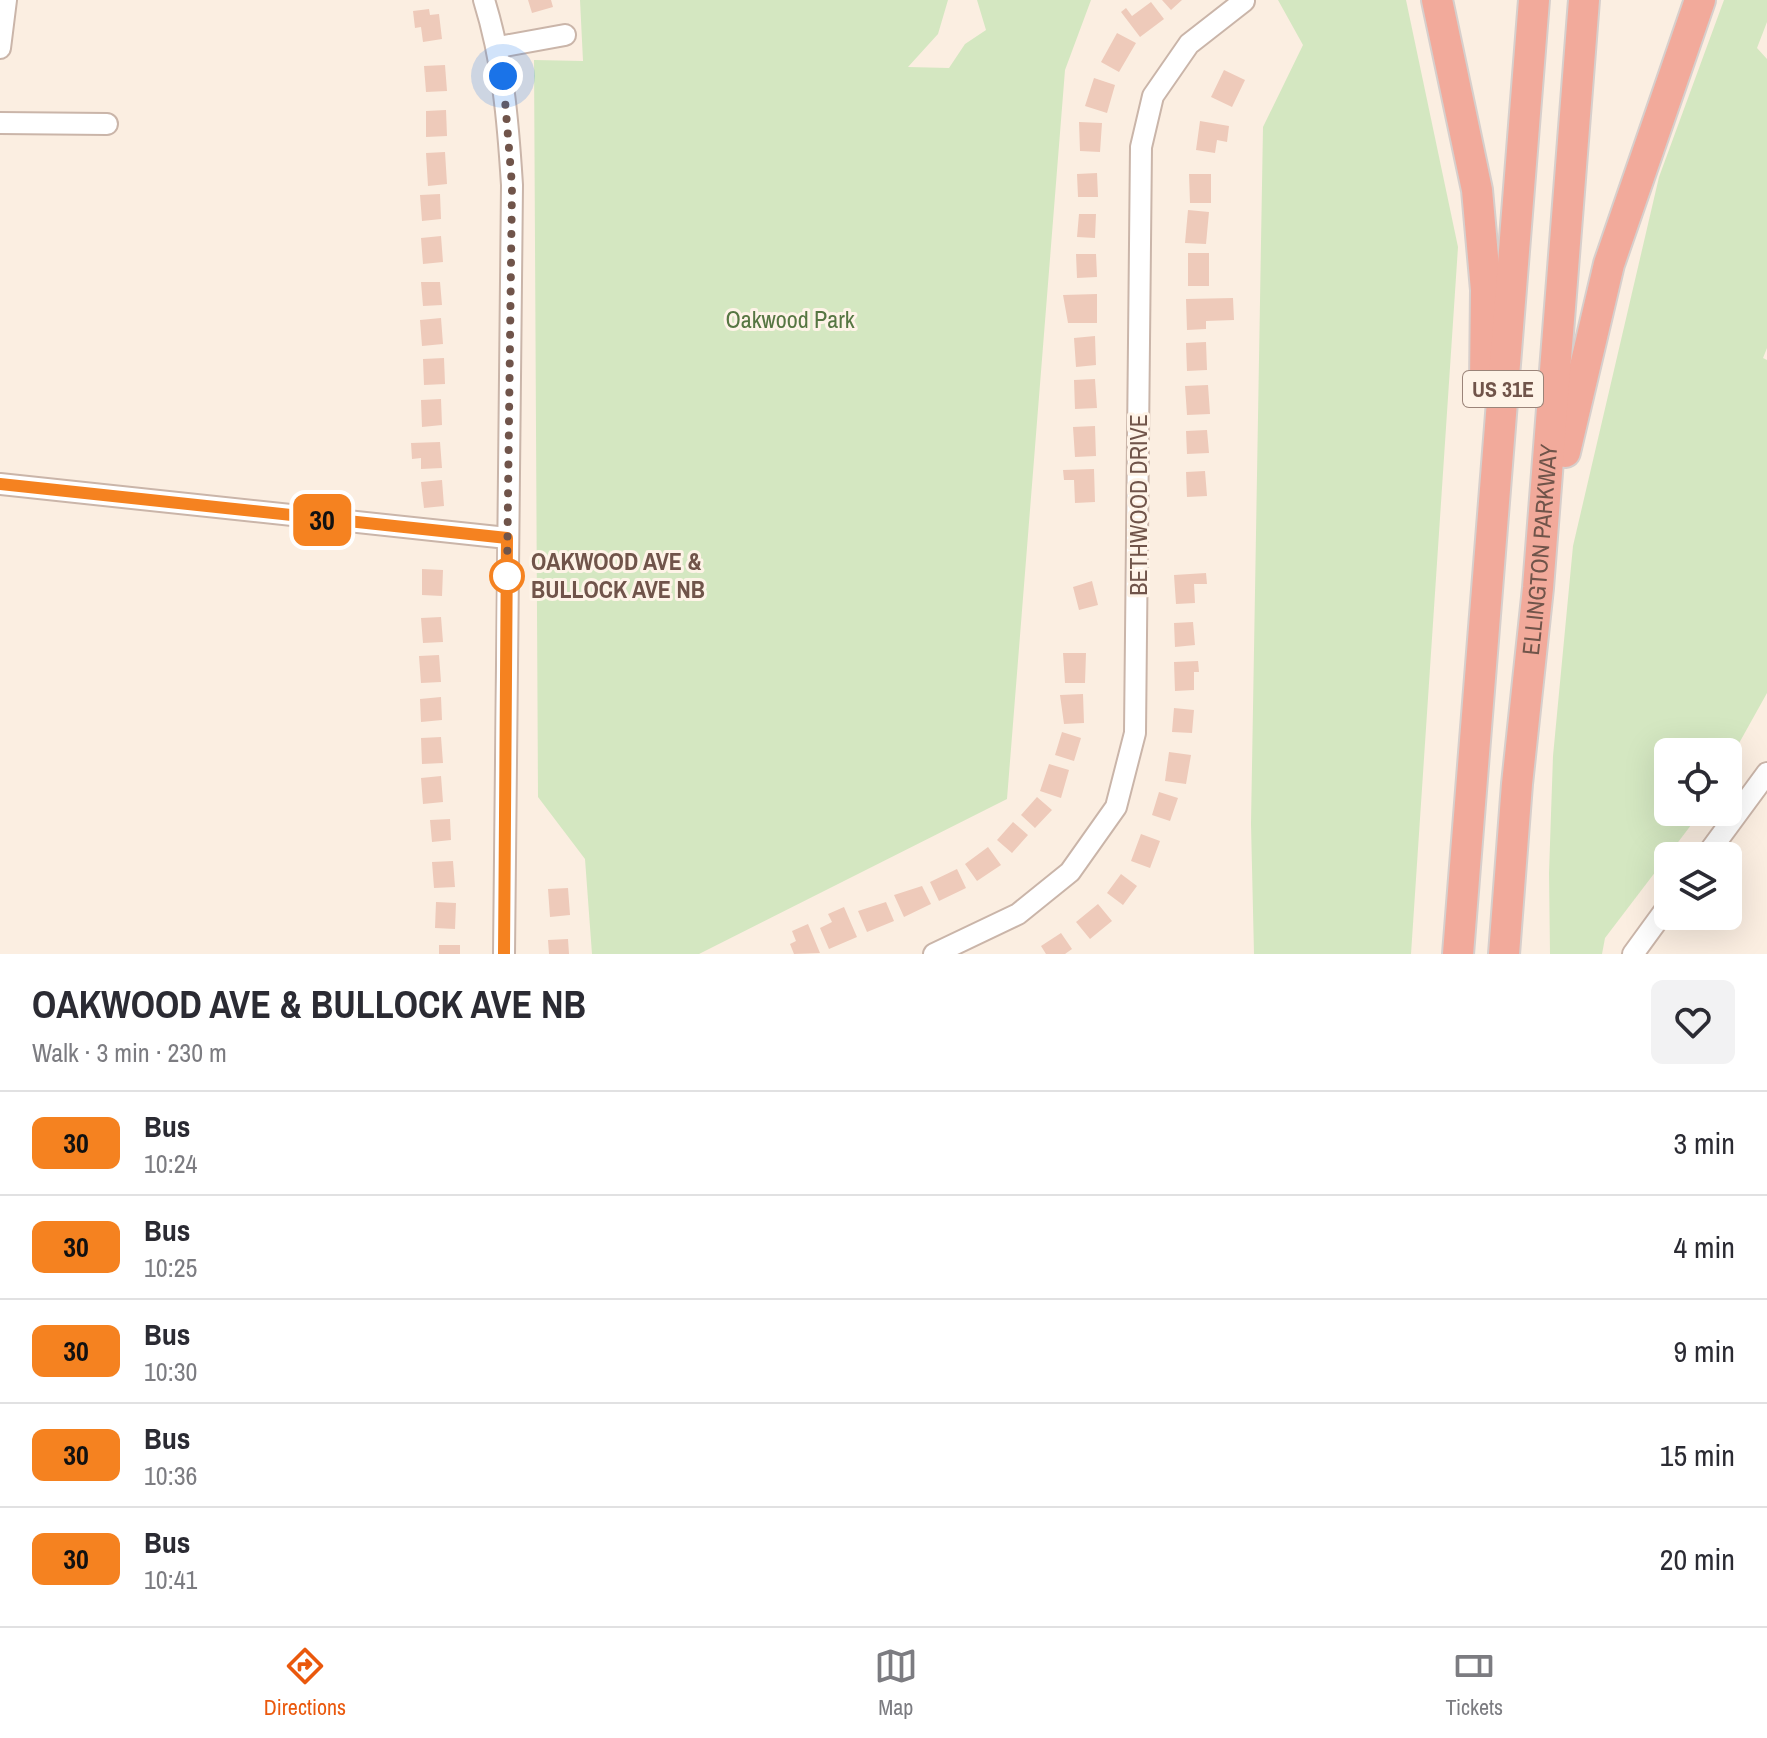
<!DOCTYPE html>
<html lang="en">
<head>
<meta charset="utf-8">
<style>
  :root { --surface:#fff; --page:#f2f2f3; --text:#2b2b33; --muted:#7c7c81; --line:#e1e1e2; --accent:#ea580c }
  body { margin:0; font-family:"Archivo Narrow",sans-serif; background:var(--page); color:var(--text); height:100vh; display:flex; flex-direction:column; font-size:30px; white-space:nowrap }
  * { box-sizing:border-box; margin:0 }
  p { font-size:26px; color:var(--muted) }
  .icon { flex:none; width:44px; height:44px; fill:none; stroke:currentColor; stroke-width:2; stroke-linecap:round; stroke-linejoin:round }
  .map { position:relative; height:954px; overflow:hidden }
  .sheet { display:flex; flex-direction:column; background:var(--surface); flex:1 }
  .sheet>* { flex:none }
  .badge { padding:0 16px; border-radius:12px; font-size:28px; line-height:52px }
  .controls { position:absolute; left:1654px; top:738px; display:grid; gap:16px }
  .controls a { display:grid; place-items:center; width:88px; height:88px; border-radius:12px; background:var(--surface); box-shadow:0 8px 32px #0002; font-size:40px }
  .you { position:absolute; width:40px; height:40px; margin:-20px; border:6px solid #fff; border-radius:50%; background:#1a73e8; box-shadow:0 0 0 12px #1a73e833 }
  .map>.badge { position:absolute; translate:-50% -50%; box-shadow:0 0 0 4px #fff }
  .round { display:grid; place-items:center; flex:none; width:84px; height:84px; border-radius:12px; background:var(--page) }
  .overview { display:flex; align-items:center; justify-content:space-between; height:136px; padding:0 32px }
  h1 { font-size:38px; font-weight:800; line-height:60px }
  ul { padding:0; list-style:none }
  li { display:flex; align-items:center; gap:24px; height:104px; padding:0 32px; border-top:2px solid var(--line) }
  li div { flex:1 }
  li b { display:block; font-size:30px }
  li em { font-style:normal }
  li .badge { min-width:88px; font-weight:700; text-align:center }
  .dock { display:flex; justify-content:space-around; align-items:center; height:112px; border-top:2px solid var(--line); background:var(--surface); font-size:22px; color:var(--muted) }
  .dock a { display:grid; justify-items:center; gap:4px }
  .dock .current { color:var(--accent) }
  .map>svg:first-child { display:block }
</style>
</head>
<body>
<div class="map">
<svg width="1767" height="954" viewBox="0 0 1767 954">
  <rect width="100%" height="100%" fill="#fbeee1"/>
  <path fill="#d4e7c1" d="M 580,0 L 948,0 L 938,34 L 908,67 L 949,68 L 965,44 L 986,30 L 977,0 L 1091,0 L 1065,70 L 1007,799 L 699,954 L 592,954 L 585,859 L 538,797 L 534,60 L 583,61 Z
    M 1278,0 L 1406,0 L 1458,247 L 1411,954 L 1254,954 L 1251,824 L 1263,127 L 1303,45 Z
    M 1724,0 L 1767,0 L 1767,22 L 1757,48 L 1767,59 L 1767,348 L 1763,358 L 1767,360 L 1767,693 L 1728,763 L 1728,752 L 1668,752 L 1668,812 L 1701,812 L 1605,938 L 1602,954 L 1550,954 L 1549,873 L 1553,756 L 1573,546 L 1659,177 Z"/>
  <path fill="#eecaba" d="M 528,0 L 551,0 L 553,7 L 532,13 Z
    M 1162,0 L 1182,0 L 1171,10 Z
    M 1151,2 L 1164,19 L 1140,37 L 1121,12 L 1126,8 L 1132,16 Z
    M 429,9 L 430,15 L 439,14 L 442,39 L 423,42 L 421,27 L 415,28 L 413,11 Z
    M 1117,33 L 1136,43 L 1119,72 L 1101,62 Z
    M 445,65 L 447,91 L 426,92 L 424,66 Z
    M 1224,70 L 1245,80 L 1232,107 L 1211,97 Z
    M 1094,78 L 1115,85 L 1107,113 L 1085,106 Z
    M 446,110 L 447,136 L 426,137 L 426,111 Z
    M 1200,121 L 1229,126 L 1227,142 L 1217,140 L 1215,153 L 1196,150 Z
    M 1079,122 L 1102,123 L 1100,152 L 1080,151 Z
    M 445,152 L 447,184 L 428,186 L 426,153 Z
    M 1097,173 L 1098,197 L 1078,197 L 1077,174 Z
    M 1189,174 L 1211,174 L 1211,203 L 1190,203 Z
    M 440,194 L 441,219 L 422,221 L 420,195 Z
    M 1188,210 L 1209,212 L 1206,244 L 1185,243 Z
    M 1079,214 L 1096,214 L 1095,238 L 1077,237 Z
    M 441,236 L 443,262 L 423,264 L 421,238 Z
    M 1188,253 L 1209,253 L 1209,286 L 1188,286 Z
    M 1076,254 L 1096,254 L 1097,277 L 1077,278 Z
    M 421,282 L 440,282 L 442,305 L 423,306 Z
    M 1097,294 L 1097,323 L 1068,323 L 1063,295 Z
    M 1233,298 L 1234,320 L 1206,321 L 1206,329 L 1187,330 L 1186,299 Z
    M 441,318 L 443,344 L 422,346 L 420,320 Z
    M 1095,336 L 1096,365 L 1076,367 L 1074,338 Z
    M 1206,342 L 1207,370 L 1187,371 L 1186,343 Z
    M 444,358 L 445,384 L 424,385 L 423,359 Z
    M 1095,379 L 1097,408 L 1075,409 L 1074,380 Z
    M 1208,385 L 1210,414 L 1187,415 L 1185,386 Z
    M 441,399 L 442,425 L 422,427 L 421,400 Z
    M 1095,426 L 1096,456 L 1075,457 L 1073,427 Z
    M 1207,430 L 1209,453 L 1187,454 L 1186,431 Z
    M 440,442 L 442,468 L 421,469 L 421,458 L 412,459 L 411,443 Z
    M 1094,469 L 1095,502 L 1075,503 L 1074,480 L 1064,480 L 1063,470 Z
    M 1205,471 L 1207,496 L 1187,497 L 1186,472 Z
    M 442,480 L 444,506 L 424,508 L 421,482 Z
    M 422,569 L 443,570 L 442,596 L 422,595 Z
    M 1206,573 L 1207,584 L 1194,584 L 1195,603 L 1176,604 L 1174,575 Z
    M 1092,581 L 1098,605 L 1079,610 L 1073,587 Z
    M 441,617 L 443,642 L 423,643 L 421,618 Z
    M 1193,622 L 1195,645 L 1175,647 L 1174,623 Z
    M 1063,653 L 1086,653 L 1085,683 L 1065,683 Z
    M 439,655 L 441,682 L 421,683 L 419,656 Z
    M 1198,661 L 1199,672 L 1194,672 L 1194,690 L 1175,691 L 1174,662 Z
    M 1083,694 L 1084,723 L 1064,724 L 1060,695 Z
    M 441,697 L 442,720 L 421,722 L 420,699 Z
    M 1174,708 L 1194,710 L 1192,733 L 1172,732 Z
    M 1062,732 L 1081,738 L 1074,761 L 1055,755 Z
    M 441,737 L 443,763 L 422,764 L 421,738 Z
    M 1169,752 L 1191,755 L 1186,784 L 1165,781 Z
    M 1049,764 L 1069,770 L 1061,798 L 1040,791 Z
    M 441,776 L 443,802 L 423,804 L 421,778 Z
    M 1159,792 L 1178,798 L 1170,821 L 1152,815 Z
    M 1037,797 L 1052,810 L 1035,828 L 1021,815 Z
    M 450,819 L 451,840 L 432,842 L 430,820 Z
    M 1013,822 L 1028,835 L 1012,853 L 997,840 Z
    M 1141,834 L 1160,841 L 1150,868 L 1131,861 Z
    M 988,847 L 1001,865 L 977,881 L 965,864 Z
    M 453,861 L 455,887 L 434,888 L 432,862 Z
    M 957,869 L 966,888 L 939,901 L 930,882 Z
    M 1121,874 L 1137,886 L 1123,905 L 1107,893 Z
    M 922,886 L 931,904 L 904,917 L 894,895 Z
    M 568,888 L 570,915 L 550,917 L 548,889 Z
    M 436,902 L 456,903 L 455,929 L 435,928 Z
    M 886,902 L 894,921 L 867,932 L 858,911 Z
    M 1098,904 L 1112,921 L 1090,939 L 1076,922 Z
    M 844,907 L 857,937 L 829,949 L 820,928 L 832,922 L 828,914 Z
    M 808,924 L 820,953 L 794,954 L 790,944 L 796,941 L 792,931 Z
    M 1061,933 L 1072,949 L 1065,954 L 1046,954 L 1041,946 Z
    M 568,939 L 569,954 L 549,954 L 548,940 Z
    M 439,945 L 460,945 L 460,954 L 439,954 Z"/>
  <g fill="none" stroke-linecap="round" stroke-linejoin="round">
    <g stroke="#cab5a9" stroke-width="24">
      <path id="minor" d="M 484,0 C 503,61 508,121 512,185 L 504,954
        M 499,47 L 565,35
        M 0,48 L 6,0
        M 0,123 L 107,124
        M 0,484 L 507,538
        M 1706,856 L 1767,773
        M 934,954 L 1018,914 L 1070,872 L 1116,807 L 1135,733 L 1141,147 L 1153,96 L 1189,44 L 1244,1
        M 1633,954 L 1668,906"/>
    </g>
    <g stroke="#d7cfcc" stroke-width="34">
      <g id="highway">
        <path d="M 1437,0 L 1477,190 L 1486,290 L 1485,385"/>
        <path d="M 1565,452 L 1609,264 L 1700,0"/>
        <path d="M 1458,954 L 1534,0"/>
        <path id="s1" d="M 1504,954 L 1517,784 L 1538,588 L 1584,0"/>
      </g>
    </g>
    <use href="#minor" stroke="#fff" stroke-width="20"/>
    <use href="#highway" stroke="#f2aa9b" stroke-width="30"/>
  </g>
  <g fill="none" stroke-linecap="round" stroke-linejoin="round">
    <g stroke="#fff" stroke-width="18">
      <path id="line" d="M 0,484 L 507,538 L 504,954"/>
    </g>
    <use href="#line" stroke="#f58220" stroke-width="12"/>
    <path stroke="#70544a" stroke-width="8" stroke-dasharray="0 14.4" d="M 503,76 L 512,185 L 507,576"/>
  </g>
  <circle fill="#fff" stroke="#f58220" stroke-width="4" cx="507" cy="576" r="16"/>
  <g text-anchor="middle" stroke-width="6" stroke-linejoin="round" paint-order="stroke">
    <rect fill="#fef3e7" stroke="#9b8479" stroke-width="2" x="1463" y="371" width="80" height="36" rx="6"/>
    <g font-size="22" font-weight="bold" fill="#70544a">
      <text x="1503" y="397">US 31E</text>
    </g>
    <g font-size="24" fill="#567642" stroke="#fef3e7">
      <text x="790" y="328">Oakwood Park</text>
    </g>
    <g font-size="24" fill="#70544a" stroke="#fef3e7">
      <text transform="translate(1139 505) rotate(-90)" y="8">BETHWOOD DRIVE</text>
      <text dy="8" stroke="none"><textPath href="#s1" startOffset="406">ELLINGTON PARKWAY</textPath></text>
    </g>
    <g font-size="24" font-weight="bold" fill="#70544a" stroke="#fef3e7" text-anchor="start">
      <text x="531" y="570">OAKWOOD AVE &amp;<tspan x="531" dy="28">BULLOCK AVE NB</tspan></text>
    </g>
  </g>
</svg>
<div class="controls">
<a><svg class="icon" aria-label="locate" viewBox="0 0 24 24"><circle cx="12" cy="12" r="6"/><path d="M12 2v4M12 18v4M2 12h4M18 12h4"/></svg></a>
<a><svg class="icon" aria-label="layers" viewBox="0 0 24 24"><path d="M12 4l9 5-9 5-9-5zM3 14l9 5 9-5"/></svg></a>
</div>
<div class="you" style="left:503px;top:76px"></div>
<b class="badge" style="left:322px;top:520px;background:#f58220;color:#111">30</b>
</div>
<section class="sheet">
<div class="overview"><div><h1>OAKWOOD AVE &amp; BULLOCK AVE NB</h1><p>Walk · 3 min · 230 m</p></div><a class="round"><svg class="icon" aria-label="heart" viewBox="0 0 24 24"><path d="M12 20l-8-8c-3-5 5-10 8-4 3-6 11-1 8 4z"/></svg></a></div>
<ul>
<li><span class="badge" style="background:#f58220;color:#111">30</span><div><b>Bus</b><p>10:24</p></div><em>3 min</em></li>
<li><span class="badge" style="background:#f58220;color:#111">30</span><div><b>Bus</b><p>10:25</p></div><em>4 min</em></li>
<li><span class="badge" style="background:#f58220;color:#111">30</span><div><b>Bus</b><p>10:30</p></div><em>9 min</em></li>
<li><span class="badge" style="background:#f58220;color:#111">30</span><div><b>Bus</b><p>10:36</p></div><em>15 min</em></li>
<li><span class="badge" style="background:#f58220;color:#111">30</span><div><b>Bus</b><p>10:41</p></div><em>20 min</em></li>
</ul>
</section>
<nav class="dock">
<a class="current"><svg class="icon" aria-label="directions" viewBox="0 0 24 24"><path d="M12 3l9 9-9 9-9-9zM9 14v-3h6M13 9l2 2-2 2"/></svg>Directions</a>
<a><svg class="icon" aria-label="map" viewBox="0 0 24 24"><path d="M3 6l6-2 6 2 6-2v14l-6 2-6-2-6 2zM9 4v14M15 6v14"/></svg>Map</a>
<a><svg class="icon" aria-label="tickets" viewBox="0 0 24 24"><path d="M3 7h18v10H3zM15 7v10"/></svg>Tickets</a>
</nav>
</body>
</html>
